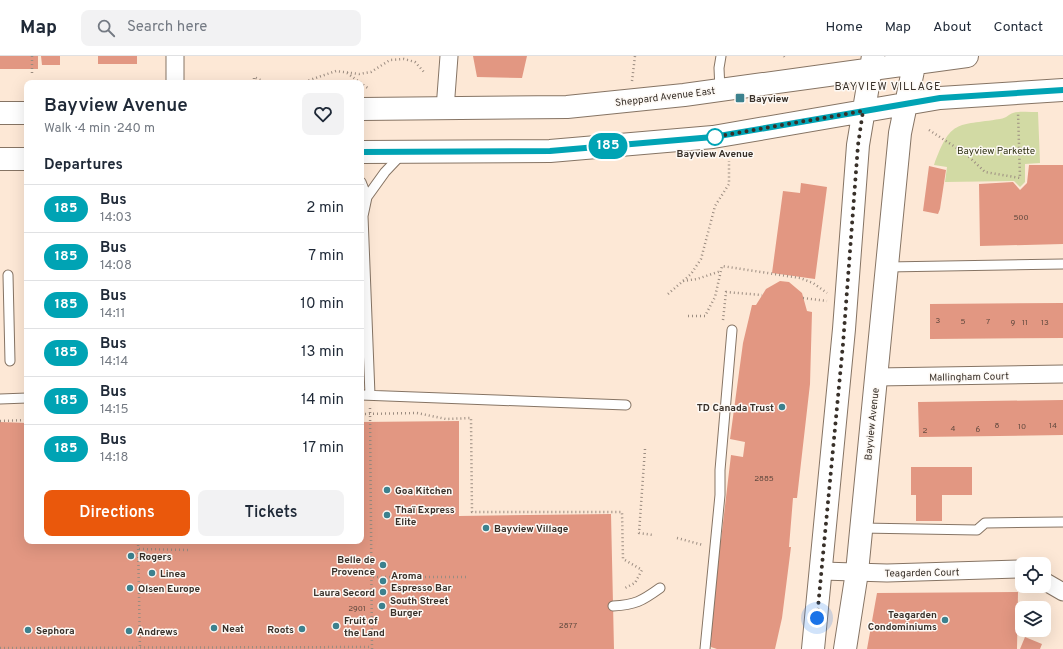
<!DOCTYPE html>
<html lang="en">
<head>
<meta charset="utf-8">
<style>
  :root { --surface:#fff; --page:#f2f2f3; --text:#1f2937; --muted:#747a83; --line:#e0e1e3; --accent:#ea580c }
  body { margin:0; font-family:Overpass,sans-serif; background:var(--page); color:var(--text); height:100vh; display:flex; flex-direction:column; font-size:15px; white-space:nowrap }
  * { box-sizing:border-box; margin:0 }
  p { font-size:13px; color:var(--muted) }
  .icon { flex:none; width:22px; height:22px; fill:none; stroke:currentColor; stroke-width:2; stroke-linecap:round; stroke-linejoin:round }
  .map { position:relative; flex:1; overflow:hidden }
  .drawer { position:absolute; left:24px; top:24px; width:340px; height:464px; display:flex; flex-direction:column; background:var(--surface); border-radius:8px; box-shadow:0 4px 16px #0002 }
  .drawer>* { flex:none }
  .badge { padding:0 8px; border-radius:13px; font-size:14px; line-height:26px }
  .controls { position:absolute; left:1015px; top:501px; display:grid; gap:8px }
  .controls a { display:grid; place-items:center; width:36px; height:36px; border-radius:8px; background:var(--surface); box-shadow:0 4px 16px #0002; font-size:20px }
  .you { position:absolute; width:20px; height:20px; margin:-10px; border:3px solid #fff; border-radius:50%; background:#1a73e8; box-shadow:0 0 0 6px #1a73e833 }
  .map>.badge { position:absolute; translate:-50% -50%; box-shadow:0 0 0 2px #fff }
  h2 { padding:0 20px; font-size:15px; line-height:36px }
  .round { display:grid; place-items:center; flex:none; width:42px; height:42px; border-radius:8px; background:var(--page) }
  .head { display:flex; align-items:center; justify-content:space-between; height:68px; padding:0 20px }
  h1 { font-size:19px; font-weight:600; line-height:30px }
  .primary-button { display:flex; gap:8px; margin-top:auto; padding:8px 20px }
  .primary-button a { flex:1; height:46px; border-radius:8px; background:var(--accent); color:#fff; font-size:16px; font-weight:600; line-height:46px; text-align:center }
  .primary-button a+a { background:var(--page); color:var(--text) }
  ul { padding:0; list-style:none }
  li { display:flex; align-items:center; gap:12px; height:48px; padding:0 20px; border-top:1px solid var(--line) }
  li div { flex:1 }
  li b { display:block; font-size:15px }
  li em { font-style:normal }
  li .badge { min-width:44px; font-weight:700; text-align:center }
  header { display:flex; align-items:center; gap:24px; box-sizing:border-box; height:56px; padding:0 20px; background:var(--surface); border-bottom:1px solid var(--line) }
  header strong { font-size:19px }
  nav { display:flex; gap:22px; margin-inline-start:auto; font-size:14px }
  .search { width:280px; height:36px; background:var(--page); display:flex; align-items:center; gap:10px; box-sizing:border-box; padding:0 14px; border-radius:8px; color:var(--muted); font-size:15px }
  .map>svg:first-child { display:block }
</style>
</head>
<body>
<header>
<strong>Map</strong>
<div class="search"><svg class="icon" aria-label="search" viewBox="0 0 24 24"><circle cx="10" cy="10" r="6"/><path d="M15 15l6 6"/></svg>Search here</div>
<nav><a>Home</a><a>Map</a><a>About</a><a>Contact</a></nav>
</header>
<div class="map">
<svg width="1063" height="593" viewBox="0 0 1063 593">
  <rect width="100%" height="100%" fill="#fde8d6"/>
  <path fill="#d2daa4" d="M 1038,56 L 1040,107 L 1025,108 L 1025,126 L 1020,131 L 1014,125 L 945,126 L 947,111 L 934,109 C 951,63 956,70 1000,63 C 1007,62 1009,58 1013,57 C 1020,55 1030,56 1038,56 Z"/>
  <path fill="#e29782" d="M 0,0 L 38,0 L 38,13 L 0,13 Z
    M 41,0 L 60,0 L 60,9 L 42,9 Z
    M 98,0 L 137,0 L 137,8 L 98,8 Z
    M 473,0 L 527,0 L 522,22 L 477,21 Z
    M 1029,109 L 1063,109 L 1063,188 L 980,190 L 979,128 L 1013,126 L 1020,134 L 1027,127 Z
    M 929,110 L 946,114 L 940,153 L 938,158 L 923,155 Z
    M 801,127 L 827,131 L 815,223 L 772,217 L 783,135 L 800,137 Z
    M 780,225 L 789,226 L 802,237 L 807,255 L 812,256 L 810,328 L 797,442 L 793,442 L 789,491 L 791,491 L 782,562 L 775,593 L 717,593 L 711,591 L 712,550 L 718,484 L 721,484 L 731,399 L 743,401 L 745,386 L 730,383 L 743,287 L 752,249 L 756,249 L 766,233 Z
    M 1063,247 L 1063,282 L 930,283 L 930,248 Z
    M 1063,344 L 1063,379 L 919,381 L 918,346 Z
    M 459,365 L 459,460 L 611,458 L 614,593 L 0,593 L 0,366 L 27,367 L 27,485 L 361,485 L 361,366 Z
    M 911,411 L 972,411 L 972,439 L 942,439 L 942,465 L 916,465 L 916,439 L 911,439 Z
    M 1018,536 L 1017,593 L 867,593 L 877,537 Z
    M 1025,581 L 1042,588 L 1040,593 L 1020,593 Z"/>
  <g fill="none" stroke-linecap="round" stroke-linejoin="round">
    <g stroke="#867464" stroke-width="11">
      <path id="service" d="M 720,34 L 719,12 L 721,0
        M 361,126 L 367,141
        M 887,211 L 1063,208
        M 8,219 L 10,305
        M 361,339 L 626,349
        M 370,339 L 363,160 L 367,141 L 385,116 L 402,98
        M 0,343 L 27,342
        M 861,472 L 977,474 L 985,467 L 1063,466
        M 613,550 C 635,549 642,545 660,532
        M 705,593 L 720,439 L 720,414 L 732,274"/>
    </g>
    <g stroke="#867464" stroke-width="19">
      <path id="minor" d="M 175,0 L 175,27
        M 445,53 L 449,0
        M 876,321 L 1063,318
        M 822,515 L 887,517 L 1022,513
        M 1044,525 L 1063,536"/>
    </g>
    <g stroke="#867464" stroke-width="24">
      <path id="secondary" d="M 361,53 L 567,51 L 684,39 L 967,0
        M 0,57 L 27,57
        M 361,96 L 550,95 L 713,81 L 940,42 L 1063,34
        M 0,103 L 27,103
        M 813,593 L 844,273 L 858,89 L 873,0
        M 845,593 L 857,516 L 900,77 L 916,0"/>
    </g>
    <path stroke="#9b8c80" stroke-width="2.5" stroke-dasharray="1 3" stroke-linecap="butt" d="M 784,0 L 785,1
      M 32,17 L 32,0
      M 347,17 L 369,33
      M 632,25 L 635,0
      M 254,27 L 254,21 L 267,27
      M 301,27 L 336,15 L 359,18 L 371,16 L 390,4 L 404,3 L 415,6 L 424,16
      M 929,74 L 966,98 L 985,116 L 1020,122 L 1018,56
      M 683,225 L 697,223 L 721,215
      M 668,238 L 691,218 L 701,203 L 715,150 L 729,128 L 729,105
      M 803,242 L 827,245
      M 688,260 L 705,260 L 715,241 L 722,210 L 800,222 L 813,227 L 827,237
      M 723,264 L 726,236 L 762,239
      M 370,352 L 372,593
      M 361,358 L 417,357 L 446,363 L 471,362 L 472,456 L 622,456 L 623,503 L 642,514 L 635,527 L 623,533
      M 0,365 L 27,364
      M 645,393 L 639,477 L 653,479
      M 677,482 L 703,489
      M 138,485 L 140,593
      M 139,493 L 190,494
      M 373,521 L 466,521
      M 0,592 L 372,591"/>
    <use href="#service" stroke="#fff" stroke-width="9"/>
    <use href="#minor" stroke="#fff" stroke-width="17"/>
    <use href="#secondary" stroke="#fff" stroke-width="22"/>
  </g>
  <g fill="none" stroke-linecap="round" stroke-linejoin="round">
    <g stroke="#fff" stroke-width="9">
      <path id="line" d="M 361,96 L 550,95 L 713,81 L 940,42 L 1063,34"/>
    </g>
    <use href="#line" stroke="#00a3b4" stroke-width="6"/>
    <path stroke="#383029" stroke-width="4" stroke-dasharray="0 7.2" d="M 715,81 L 713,81 L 863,55 L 858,89 L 843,288 L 817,562"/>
  </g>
  <g fill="#3c818e" stroke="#fdf9f5" stroke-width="1.5">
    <rect x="735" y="37" width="10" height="10" rx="2"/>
    <circle cx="782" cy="351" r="4"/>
    <circle cx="387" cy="434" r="4"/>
    <circle cx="387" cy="459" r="4"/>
    <circle cx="486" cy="472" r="4"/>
    <circle cx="131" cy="500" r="4"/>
    <circle cx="383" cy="509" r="4"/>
    <circle cx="152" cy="517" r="4"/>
    <circle cx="383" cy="525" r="4"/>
    <circle cx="130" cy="532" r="4"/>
    <circle cx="383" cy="536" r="4"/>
    <circle cx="382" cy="550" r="4"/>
    <circle cx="945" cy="564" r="4"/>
    <circle cx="336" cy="570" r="4"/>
    <circle cx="214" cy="572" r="4"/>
    <circle cx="302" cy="573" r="4"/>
    <circle cx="28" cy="574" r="4"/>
    <circle cx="129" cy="575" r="4"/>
  </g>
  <circle fill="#fff" stroke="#00a3b4" stroke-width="2" cx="715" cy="81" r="8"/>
  <g text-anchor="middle" stroke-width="3" stroke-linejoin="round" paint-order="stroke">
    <g font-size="8" fill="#624a3f">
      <text x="1021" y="164">500</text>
      <text x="938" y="267">3</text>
      <text x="963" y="268">5</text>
      <text x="988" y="268">7</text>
      <text x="1013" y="269">9</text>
      <text x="1025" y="269">11</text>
      <text x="1045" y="269">13</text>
      <text x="997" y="372">8</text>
      <text x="1053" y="372">14</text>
      <text x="1022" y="373">10</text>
      <text x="953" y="375">4</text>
      <text x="978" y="376">6</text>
      <text x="925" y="377">2</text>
      <text x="764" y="425">2885</text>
      <text x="357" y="555">2901</text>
      <text x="568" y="572">2877</text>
    </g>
    <g font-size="10" fill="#383029" stroke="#fdf9f5">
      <text transform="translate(665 40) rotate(-7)" y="4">Sheppard Avenue East</text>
      <text transform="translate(969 320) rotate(-1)" y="4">Mallingham Court</text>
      <text transform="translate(871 368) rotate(-84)" y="4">Bayview Avenue</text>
      <text transform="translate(922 516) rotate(-1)" y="4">Teagarden Court</text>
    </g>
    <g font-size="10" font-weight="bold" fill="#383029" stroke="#fdf9f5" text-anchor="start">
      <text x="749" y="46">Bayview</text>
      <text x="774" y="355" text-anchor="end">TD Canada Trust</text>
      <text x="395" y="438">Goa Kitchen</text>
      <text x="395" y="457">Thaï Express<tspan x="395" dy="12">Elite</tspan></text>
      <text x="494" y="476">Bayview Village</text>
      <text x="139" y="504">Rogers</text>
      <text x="375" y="507" text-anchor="end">Belle de<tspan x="375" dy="12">Provence</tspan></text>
      <text x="160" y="521">Linea</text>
      <text x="391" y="523">Aroma<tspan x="391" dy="12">Espresso Bar</tspan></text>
      <text x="138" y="536">Olsen Europe</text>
      <text x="375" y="540" text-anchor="end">Laura Secord</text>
      <text x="390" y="548">South Street<tspan x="390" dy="12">Burger</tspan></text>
      <text x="937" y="562" text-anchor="end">Teagarden<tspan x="937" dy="12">Condominiums</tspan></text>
      <text x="344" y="568">Fruit of<tspan x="344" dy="12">the Land</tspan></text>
      <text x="222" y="576">Neat</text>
      <text x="294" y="577" text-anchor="end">Roots</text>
      <text x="36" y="578">Sephora</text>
      <text x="137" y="579">Andrews</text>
    </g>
    <g font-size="10" fill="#303313" stroke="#fdf9f5">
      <text x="996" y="98">Bayview Parkette</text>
    </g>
    <g font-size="10" font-weight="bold" fill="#383029" stroke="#fdf9f5">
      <text x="715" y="101">Bayview Avenue</text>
    </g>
    <g font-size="11" letter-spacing="1" fill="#383029" stroke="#fdf9f5">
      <text x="888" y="34">BAYVIEW VILLAGE</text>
    </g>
  </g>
</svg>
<div class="controls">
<a><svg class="icon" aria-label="locate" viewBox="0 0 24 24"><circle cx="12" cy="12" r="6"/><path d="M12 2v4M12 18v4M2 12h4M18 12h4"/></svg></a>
<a><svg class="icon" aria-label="layers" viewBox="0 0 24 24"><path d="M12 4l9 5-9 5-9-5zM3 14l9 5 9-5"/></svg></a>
</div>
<div class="you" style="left:817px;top:562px"></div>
<b class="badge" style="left:608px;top:90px;background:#00a3b4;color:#fff">185</b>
<section class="drawer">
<div class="head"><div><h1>Bayview Avenue</h1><p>Walk · 4 min · 240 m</p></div><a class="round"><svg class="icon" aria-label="heart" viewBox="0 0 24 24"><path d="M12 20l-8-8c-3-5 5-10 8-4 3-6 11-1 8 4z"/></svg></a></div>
<h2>Departures</h2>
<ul>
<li><span class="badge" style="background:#00a3b4;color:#fff">185</span><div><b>Bus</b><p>14:03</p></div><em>2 min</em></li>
<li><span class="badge" style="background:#00a3b4;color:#fff">185</span><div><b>Bus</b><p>14:08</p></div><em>7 min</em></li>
<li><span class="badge" style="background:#00a3b4;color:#fff">185</span><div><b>Bus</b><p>14:11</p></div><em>10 min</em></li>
<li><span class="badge" style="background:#00a3b4;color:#fff">185</span><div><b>Bus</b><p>14:14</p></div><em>13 min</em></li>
<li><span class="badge" style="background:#00a3b4;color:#fff">185</span><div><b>Bus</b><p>14:15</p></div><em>14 min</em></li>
<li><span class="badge" style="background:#00a3b4;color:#fff">185</span><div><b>Bus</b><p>14:18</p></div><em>17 min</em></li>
</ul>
<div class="primary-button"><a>Directions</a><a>Tickets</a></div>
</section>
</div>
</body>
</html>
